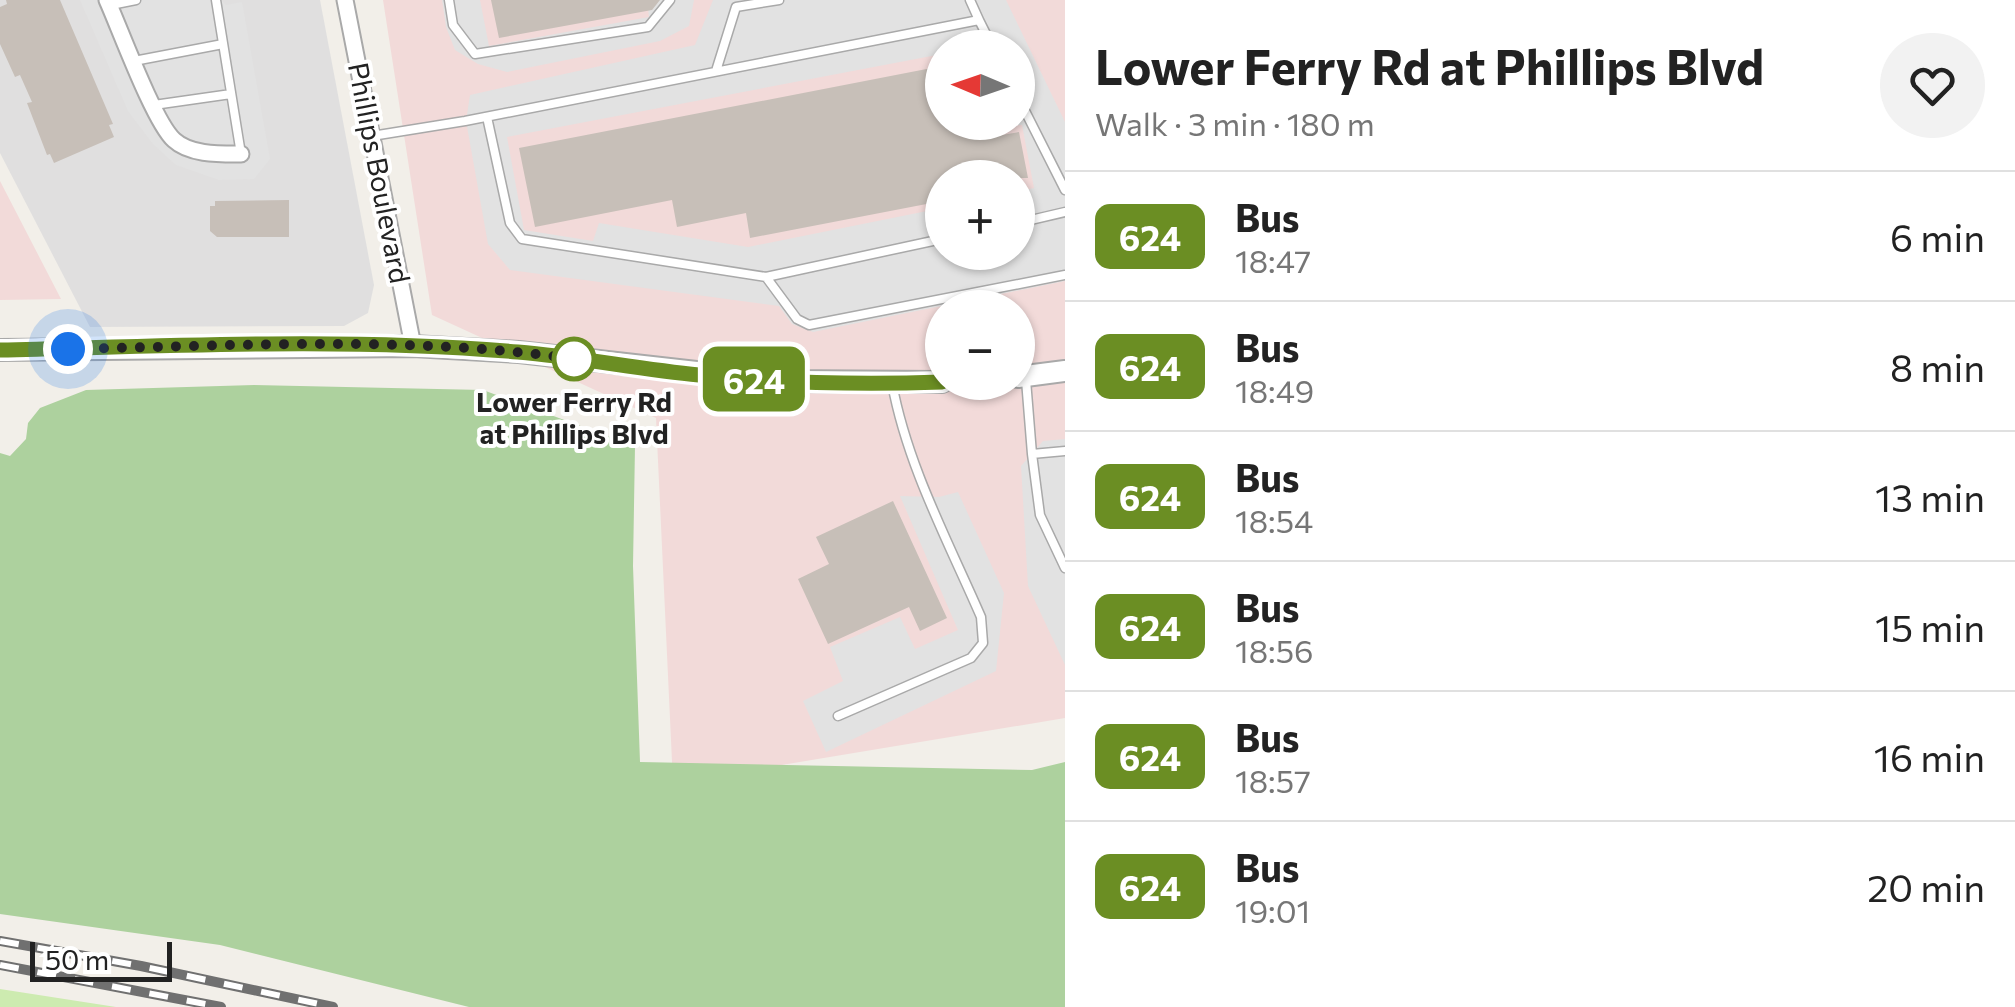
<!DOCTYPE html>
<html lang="en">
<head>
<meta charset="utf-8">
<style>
  :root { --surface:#fff; --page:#f2f2f2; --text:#222; --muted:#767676; --line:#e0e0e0 }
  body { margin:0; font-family:Commissioner,sans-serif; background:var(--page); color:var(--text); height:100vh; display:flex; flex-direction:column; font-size:38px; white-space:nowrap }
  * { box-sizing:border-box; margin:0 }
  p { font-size:32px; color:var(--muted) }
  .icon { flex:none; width:55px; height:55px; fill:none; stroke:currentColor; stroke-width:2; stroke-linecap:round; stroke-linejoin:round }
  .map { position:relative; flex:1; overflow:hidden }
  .side { display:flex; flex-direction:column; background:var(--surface); width:950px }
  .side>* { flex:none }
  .badge { padding:0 20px; border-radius:15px; font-size:35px; line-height:65px }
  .needle { width:65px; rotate:272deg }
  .buttons { position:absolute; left:925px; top:30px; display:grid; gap:20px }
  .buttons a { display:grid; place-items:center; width:110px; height:110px; border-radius:50%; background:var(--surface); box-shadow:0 2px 8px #0004; font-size:50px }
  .scale { position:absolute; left:30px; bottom:25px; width:142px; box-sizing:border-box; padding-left:10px; border:5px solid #222; border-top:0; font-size:28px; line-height:35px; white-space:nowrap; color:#222; -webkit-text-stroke:8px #fff; paint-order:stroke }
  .you { position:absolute; width:50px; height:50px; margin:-25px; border:8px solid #fff; border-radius:50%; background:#1a73e8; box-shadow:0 0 0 15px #1a73e833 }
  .map>.badge { position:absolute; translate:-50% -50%; box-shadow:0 0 0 5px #fff }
  .round { display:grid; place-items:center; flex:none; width:105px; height:105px; border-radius:52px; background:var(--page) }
  .overview { display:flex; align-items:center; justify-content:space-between; height:170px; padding:0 30px }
  h1 { font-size:48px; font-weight:700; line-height:75px }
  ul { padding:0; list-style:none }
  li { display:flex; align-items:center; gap:30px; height:130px; padding:0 30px; border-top:2px solid var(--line) }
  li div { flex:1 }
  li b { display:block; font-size:38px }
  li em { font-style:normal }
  li .badge { min-width:110px; font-weight:700; text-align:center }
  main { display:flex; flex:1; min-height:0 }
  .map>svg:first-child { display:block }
</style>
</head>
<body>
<main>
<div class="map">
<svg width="1065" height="1007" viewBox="0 0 1065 1007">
  <rect width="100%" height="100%" fill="#f2efe9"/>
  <path fill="#e0dfdf" d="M 0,0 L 320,0 L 374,285 L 368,313 L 344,326 L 90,327 L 0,153 Z"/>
  <path fill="#f2dad9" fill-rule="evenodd" d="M 383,0 L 1065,0 L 1065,718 L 673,783 L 656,418 L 432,315 ZM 942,48 L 1018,48 L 1018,122 L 942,122 ZM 942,178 L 1018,178 L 1018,252 L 942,252 ZM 942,308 L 1018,308 L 1018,382 L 942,382 Z
    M 0,181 L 61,299 L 0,300 Z"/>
  <path fill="#cdebb0" d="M 0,989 L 116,1007 L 0,1007 Z"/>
  <path fill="#add19e" d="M 254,385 L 483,390 L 635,446 L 633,566 L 640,762 L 1032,770 L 1065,762 L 1065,1007 L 469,1007 L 220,945 L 0,914 L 0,453 L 10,456 L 26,439 L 28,423 L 40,408 L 86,390 Z"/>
  <path fill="#e2e2e2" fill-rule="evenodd" d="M 80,0 L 221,0 L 226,5 L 242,2 L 270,159 L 254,179 L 219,180 L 176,165 L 153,144 L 128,111 Z
    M 442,0 L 480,0 L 489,46 L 649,17 L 647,0 L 694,0 L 689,26 L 660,41 L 507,72 L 478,64 L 455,50 L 446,27 Z
    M 713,0 L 1006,0 L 1065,122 L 1065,281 L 813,332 L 792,324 L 779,306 L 510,270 L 488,244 L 466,121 L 470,95 L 695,45 ZM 942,48 L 1018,48 L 1018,122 L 1005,123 L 1005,126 L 1022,125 L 1034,188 L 1018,192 L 1018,252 L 942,252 L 942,208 L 748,247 L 599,223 L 593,241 L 524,230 L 507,137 L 942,54 Z
    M 1065,439 L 1065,665 L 1028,586 L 1021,466 L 1043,441 Z
    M 958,492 L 1004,593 L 996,671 L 826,752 L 803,701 L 843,681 L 830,647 L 900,617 L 915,649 L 958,630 L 900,496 L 939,497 Z"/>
  <path fill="#c7bfb8" d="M 6,0 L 60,0 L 113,124 L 109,125 L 114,137 L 54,163 L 50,154 L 47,155 L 27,103 L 32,102 L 20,75 L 15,77 L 0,44 L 0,7 L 7,4 Z
    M 491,0 L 660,0 L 652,10 L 499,38 Z
    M 942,66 L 942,122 L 999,122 L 1002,135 L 1019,132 L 1028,178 L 942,178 L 942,201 L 750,238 L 746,213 L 677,227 L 672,200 L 535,227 L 519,148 Z
    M 289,200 L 289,237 L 217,237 L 210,231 L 210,206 L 215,206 L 215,201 Z
    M 893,501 L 947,618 L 920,631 L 909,607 L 828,644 L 798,579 L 829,564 L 816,537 Z"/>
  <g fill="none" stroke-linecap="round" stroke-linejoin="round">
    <g stroke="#a9a9a9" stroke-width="11">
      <path id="service" d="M 216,0 L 241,154
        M 449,0 L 453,25 L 475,54 L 648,27 L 670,0
        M 970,0 L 979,20
        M 111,5 L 136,0
        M 134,61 L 223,44
        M 716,71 L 736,7 L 779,0
        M 1018,97 L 1065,190
        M 154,105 L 231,94
        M 487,117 L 510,223 L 522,239 L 766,277 L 797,319 L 809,325 L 1065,275
        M 372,136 L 465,121 L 979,20 L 993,48
        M 1018,223 L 1065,212
        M 766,277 L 942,239
        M 1026,380 L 1032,454
        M 1065,451 L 1032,454 L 1040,515 L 1065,568
        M 838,716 L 971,658 L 983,643 L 981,617 C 948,541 907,465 892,383"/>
    </g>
    <g stroke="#a9a9a9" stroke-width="19">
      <path id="minor" d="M 107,0 C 120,29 154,122 174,140 C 190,155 220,154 241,154
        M 345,0 L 413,346"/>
    </g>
    <g stroke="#a9a9a9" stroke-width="24">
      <path id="tertiary" d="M 0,350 L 413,346 L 519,352 L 777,381 L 942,382
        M 1018,377 L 1065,371"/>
    </g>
    <use href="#service" stroke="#fff" stroke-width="8"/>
    <use href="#minor" stroke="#fff" stroke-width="15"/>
    <use href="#tertiary" stroke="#fff" stroke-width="20"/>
    <g stroke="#707070" stroke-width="10">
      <path id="rail" d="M 0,941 L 141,966 L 333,1007
        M 0,965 L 221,1007"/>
    </g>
    <use href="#rail" stroke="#fff" stroke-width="6" stroke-dasharray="19" stroke-linecap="butt"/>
  </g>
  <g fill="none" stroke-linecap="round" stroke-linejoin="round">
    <g stroke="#fff" stroke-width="22">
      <path id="line" d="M 0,350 C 172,346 346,337 518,352 C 578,357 638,369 699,375 C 780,383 861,385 942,382"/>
    </g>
    <use href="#line" stroke="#6b8e23" stroke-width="15"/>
    <path stroke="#222" stroke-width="10" stroke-dasharray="0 18" d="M 68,349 C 236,346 407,335 574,359"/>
  </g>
  <circle fill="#fff" stroke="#6b8e23" stroke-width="5" cx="574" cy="359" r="20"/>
  <g text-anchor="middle" stroke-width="8" stroke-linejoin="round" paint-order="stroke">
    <g font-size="28" fill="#222" stroke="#fff">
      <text transform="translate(379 173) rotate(79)" y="10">Phillips Boulevard</text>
    </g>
    <g font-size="28" font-weight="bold" fill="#222" stroke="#fff">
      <text x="574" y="412">Lower Ferry Rd<tspan x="574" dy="32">at Phillips Blvd</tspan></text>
    </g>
  </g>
</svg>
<div class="buttons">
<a><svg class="needle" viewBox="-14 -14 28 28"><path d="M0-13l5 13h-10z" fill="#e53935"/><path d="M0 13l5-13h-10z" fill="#767676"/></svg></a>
<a>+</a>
<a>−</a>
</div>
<div class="scale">50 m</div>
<div class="you" style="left:68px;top:349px"></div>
<b class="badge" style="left:754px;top:379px;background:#6b8e23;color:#fff">624</b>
</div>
<section class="side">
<div class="overview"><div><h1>Lower Ferry Rd at Phillips Blvd</h1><p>Walk · 3 min · 180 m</p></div><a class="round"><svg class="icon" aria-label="heart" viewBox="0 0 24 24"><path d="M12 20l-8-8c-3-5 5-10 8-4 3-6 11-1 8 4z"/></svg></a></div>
<ul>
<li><span class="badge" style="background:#6b8e23;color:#fff">624</span><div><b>Bus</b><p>18:47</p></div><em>6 min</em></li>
<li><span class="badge" style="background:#6b8e23;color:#fff">624</span><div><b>Bus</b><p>18:49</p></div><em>8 min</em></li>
<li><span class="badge" style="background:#6b8e23;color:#fff">624</span><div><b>Bus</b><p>18:54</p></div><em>13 min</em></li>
<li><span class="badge" style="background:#6b8e23;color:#fff">624</span><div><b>Bus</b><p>18:56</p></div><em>15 min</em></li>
<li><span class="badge" style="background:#6b8e23;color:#fff">624</span><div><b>Bus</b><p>18:57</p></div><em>16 min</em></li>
<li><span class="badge" style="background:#6b8e23;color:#fff">624</span><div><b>Bus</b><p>19:01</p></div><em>20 min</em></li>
</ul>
</section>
</main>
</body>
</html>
